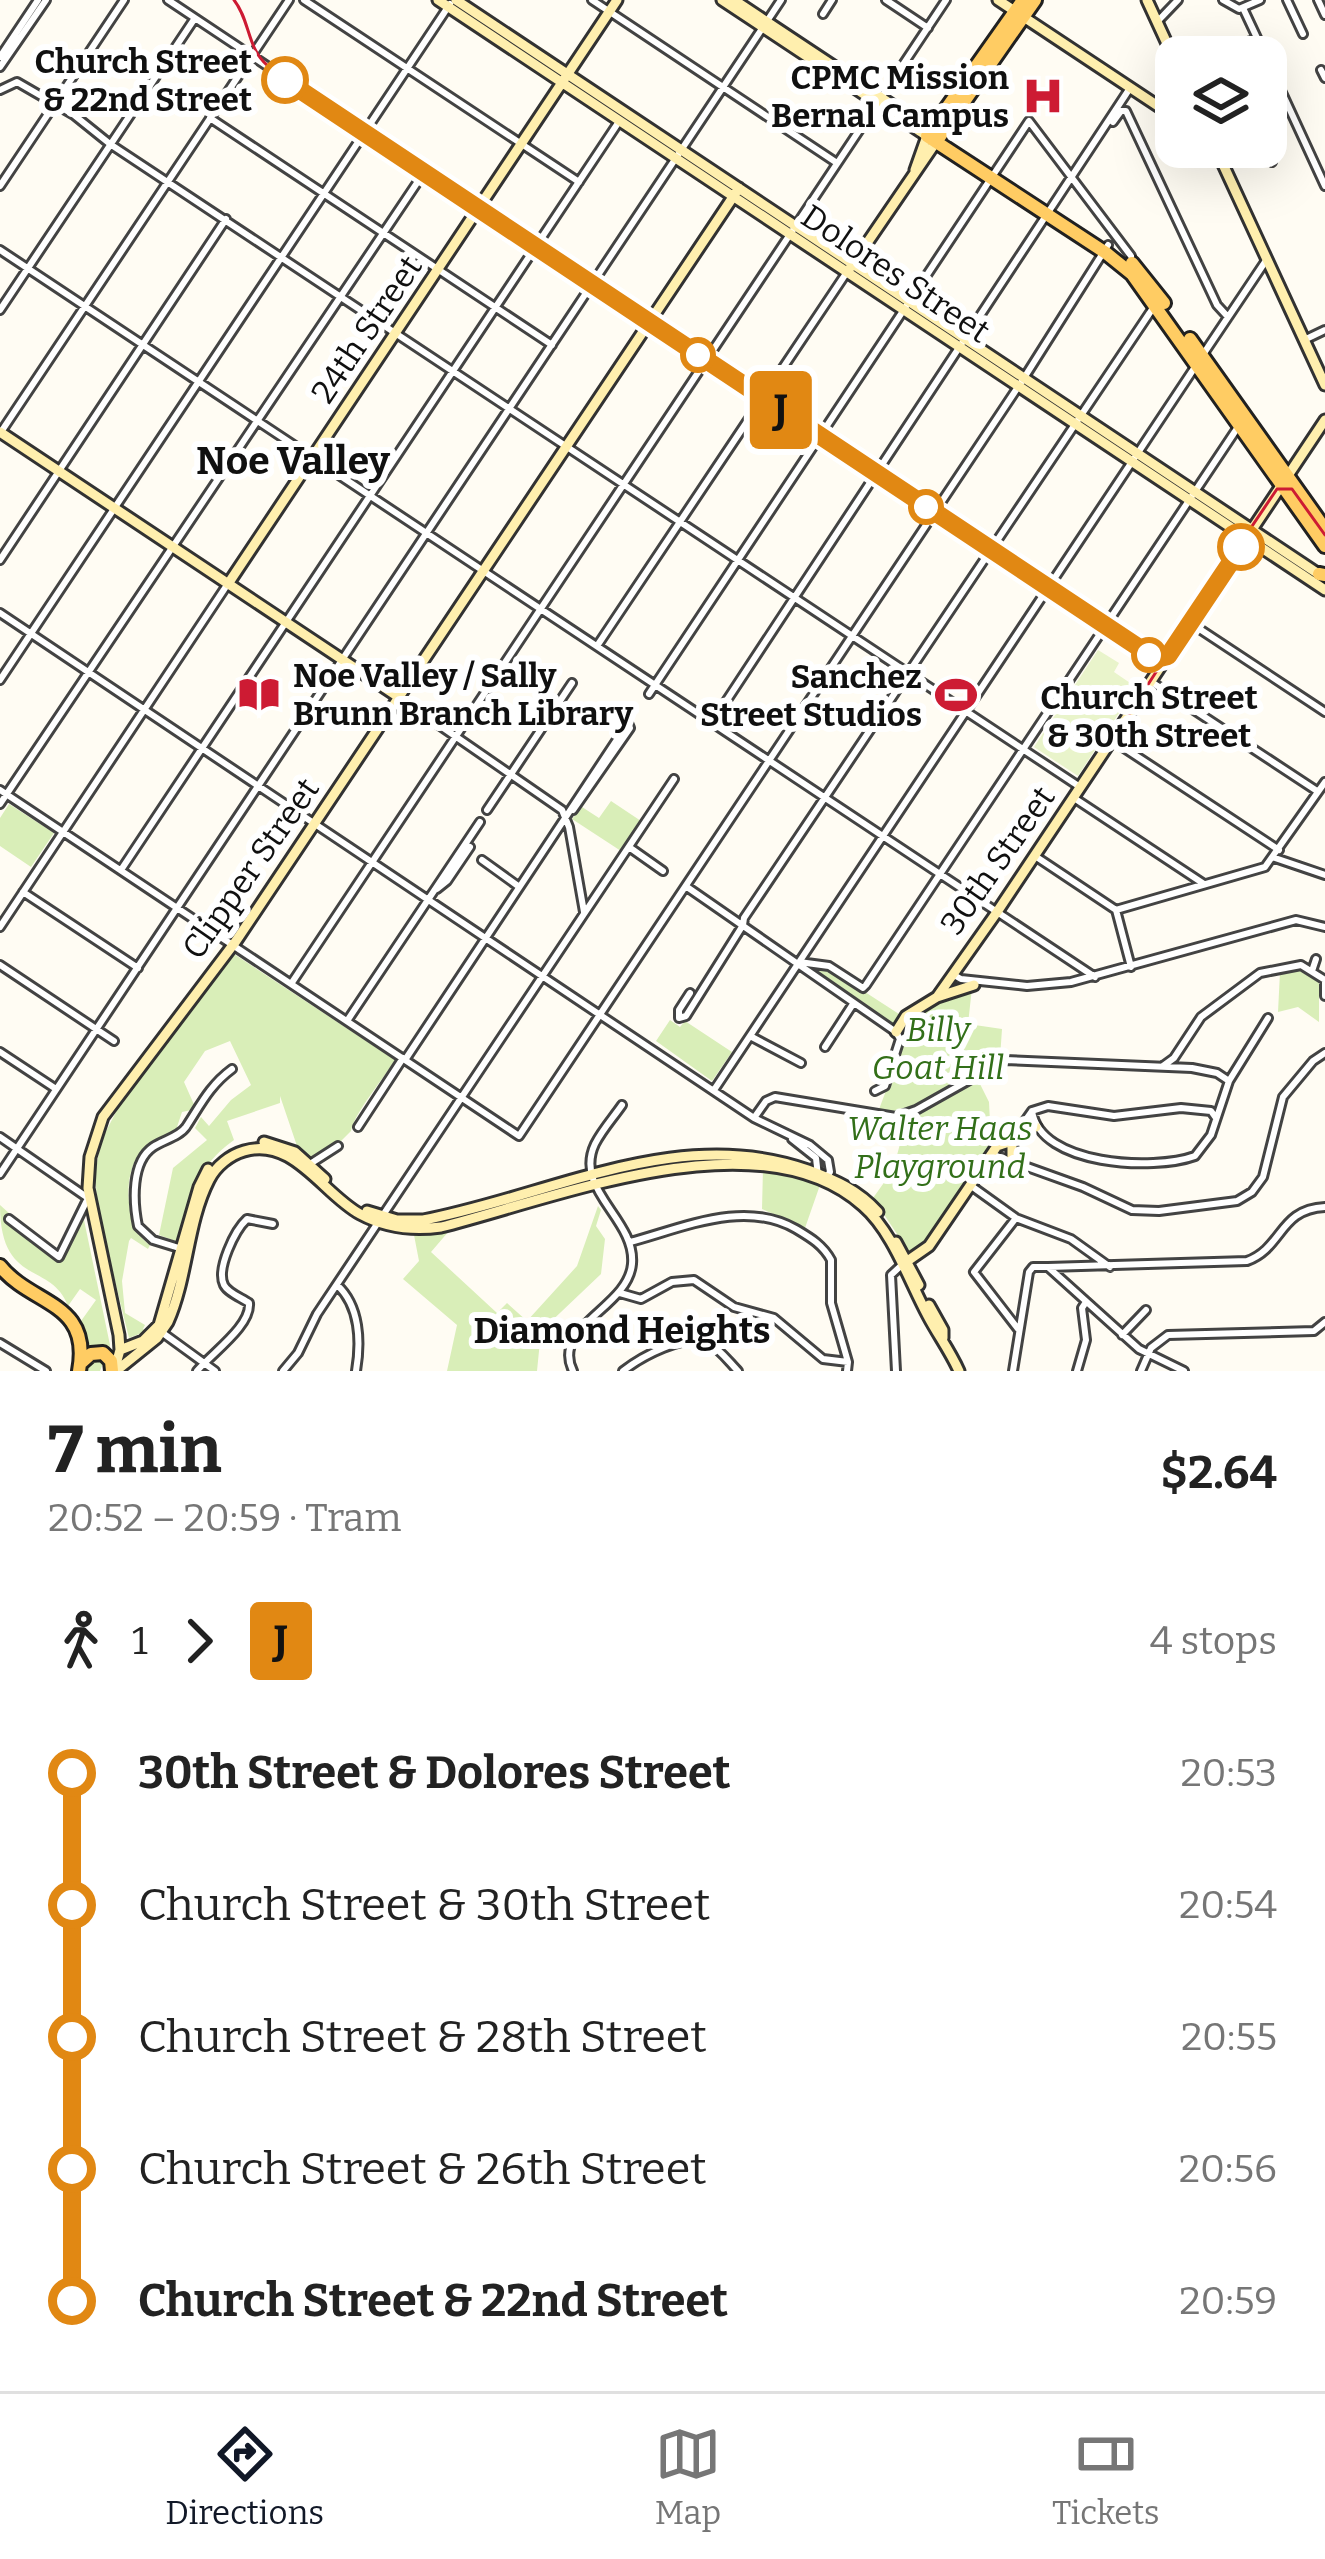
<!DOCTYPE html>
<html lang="en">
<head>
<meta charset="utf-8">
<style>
  :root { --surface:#fff; --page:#f2f2f2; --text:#222; --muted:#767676; --line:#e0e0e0; --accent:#111827 }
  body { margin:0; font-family:Bitter,serif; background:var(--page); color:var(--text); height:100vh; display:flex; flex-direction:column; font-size:45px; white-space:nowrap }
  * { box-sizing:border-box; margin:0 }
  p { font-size:39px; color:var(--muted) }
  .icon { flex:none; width:66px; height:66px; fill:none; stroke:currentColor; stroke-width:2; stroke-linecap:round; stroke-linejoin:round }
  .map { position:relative; height:1371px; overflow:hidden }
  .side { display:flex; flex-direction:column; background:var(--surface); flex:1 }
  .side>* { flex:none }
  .badge { padding:0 24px; border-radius:9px; font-size:42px; line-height:78px }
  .buttons { position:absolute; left:1155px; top:36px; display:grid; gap:24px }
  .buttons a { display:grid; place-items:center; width:132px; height:132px; border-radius:24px; background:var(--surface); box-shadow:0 12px 48px #0002; font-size:60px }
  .map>.badge { position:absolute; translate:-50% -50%; box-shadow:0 0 0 6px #fff }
  .legs { display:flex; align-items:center; gap:18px; height:132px; padding:0 48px; font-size:39px }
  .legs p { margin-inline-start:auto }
  .summary { display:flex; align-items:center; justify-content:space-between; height:204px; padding:0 48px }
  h1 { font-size:66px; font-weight:700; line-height:90px }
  ul { padding:0 48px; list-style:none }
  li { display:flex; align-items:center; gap:42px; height:132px; font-size:45px }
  li i { display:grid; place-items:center; width:18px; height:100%; margin:0 15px; background:currentColor }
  li i::after { content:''; width:30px; height:30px; margin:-15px; border:9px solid; border-radius:50%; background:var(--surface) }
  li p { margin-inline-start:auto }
  li:first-child i { background:linear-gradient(#0000 50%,currentColor 0) }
  li:last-child i { background:linear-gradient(currentColor 50%,#0000 0) }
  .menu { display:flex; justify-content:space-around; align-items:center; height:168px; border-top:3px solid var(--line); background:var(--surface); font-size:33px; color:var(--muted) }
  .menu a { display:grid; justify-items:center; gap:6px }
  .menu .current { color:var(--accent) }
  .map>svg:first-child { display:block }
</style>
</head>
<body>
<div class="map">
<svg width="1325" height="1371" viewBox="0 0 1325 1371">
  <rect width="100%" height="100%" fill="#fffcf3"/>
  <path fill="#d9eeb8" d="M 611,801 L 641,821 L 621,851 L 572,819 L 582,807 L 599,818 Z
    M 9,804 L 54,833 L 31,867 L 0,846 L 0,818 Z
    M 234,954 L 395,1060 C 386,1075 353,1115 351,1131 L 337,1145 L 312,1159 L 297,1146 L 280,1096 L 280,1103 L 227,1121 L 234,1140 C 195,1168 190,1198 178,1242 L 159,1235 L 173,1168 L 207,1140 L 195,1128 L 201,1117 L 209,1126 L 231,1100 L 251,1085 L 230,1041 L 205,1051 L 184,1082 L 196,1109 L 182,1112 L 176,1130 C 162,1137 145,1144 137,1157 C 122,1182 127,1230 150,1245 L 148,1249 L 131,1238 L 129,1241 L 122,1281 L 125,1313 L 145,1325 L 143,1329 L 147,1331 L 129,1338 L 98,1212 L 95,1174 L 101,1141 L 118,1108 Z
    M 806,967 L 828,968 L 902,1016 L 894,1027 Z
    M 1300,968 L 1319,979 L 1319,1022 L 1298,1007 L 1278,1012 L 1280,972 Z
    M 972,988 L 968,1024 L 1002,1029 L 1000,1058 C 961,1074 921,1114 878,1112 L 905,1040 L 900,1033 C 911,1012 928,1013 937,997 L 961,994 Z
    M 670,1020 L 680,1027 L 685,1021 L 732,1052 L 712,1081 L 656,1041 Z
    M 977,1078 L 989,1102 L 991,1143 L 926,1245 L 911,1255 L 873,1198 L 893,1170 L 907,1118 Z
    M 763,1168 L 820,1185 L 805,1228 L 762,1209 Z
    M 0,1205 L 10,1214 L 6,1220 L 59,1262 L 77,1225 L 84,1220 L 110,1345 L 100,1371 L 87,1371 L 89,1346 L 81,1321 L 96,1300 L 80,1289 L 68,1306 C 51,1261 0,1287 0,1205 Z
    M 598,1206 L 601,1210 L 596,1226 L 605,1239 L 601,1274 L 541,1331 L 537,1371 L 447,1371 L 457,1325 L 403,1279 L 419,1261 L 414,1235 L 449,1231 L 431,1252 L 497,1313 L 507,1303 L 527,1321 L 577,1266 Z"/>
  <path fill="#e9f4cb" d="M 1098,650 L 1119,663 L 1114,672 L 1136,687 L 1078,776 L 1034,747 Z"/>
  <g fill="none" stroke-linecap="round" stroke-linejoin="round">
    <g stroke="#434343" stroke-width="12">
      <path id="street" d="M 168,0 L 1162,662
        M 304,0 L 579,182
        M 592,0 L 837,163
        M 886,0 L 928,28
        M 1223,0 L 1239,9 L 1260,0
        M 1287,0 L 1303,34
        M 1318,0 L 1325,15
        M 1243,8 L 1266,57
        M 823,14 L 832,0
        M 1157,22 L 1178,0
        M 0,57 L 38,0
        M 1216,57 L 1257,38
        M 1266,58 L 1325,186
        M 0,67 L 46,0
        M 1321,70 L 1325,78
        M 0,90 L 17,82 L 74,115 L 110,144 L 1080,787
        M 210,118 L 552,345
        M 1113,122 L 1121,111 L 1126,111 L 1217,305 L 1228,317
        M 1265,147 L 1272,162
        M 403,160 L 470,209 L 486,207 L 532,237
        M 0,186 L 124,0
        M 0,250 L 1095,977
        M 0,310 L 195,18
        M 1304,340 L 1325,330
        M 1202,356 L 1267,259
        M 1,432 L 289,0
        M 0,560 L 226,219
        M 1048,587 L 1057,586 L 1103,616 L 1108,632 L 1135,648
        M 0,613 L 754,1118 L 810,1145 L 828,1160 L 830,1172 L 826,1178
        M 1189,622 L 1325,712
        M 597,646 L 847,272
        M 0,680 L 450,4
        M 1150,681 L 1317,791
        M 649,694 L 1029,121 L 1131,256
        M 400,698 L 562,810 L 569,827 L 584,912
        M 725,703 L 1130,88
        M 1112,740 L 1279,850
        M 0,790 L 519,1136 L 1024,378 L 1108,245
        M 1074,798 L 1204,884
        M 0,804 L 425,171
        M 487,810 L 572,683
        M 573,810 L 630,728 L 628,723
        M 629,847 L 663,871
        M 1035,856 L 1116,910 L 1131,967
        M 1275,858 L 1325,875
        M 482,860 L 518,886
        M 121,870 L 620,120
        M 687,887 L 896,1032 L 900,1039 L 885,1086 L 875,1091
        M 437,889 L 447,881 L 470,847
        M 23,892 L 138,968
        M 1116,910 L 1265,867 L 1325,782
        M 0,927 L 227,585
        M 799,962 L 829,966 L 863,988 L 866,985 L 1238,427
        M 0,965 L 114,1041
        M 1312,971 L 1316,959
        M 954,975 L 961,979 L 1027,986 L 1071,982 L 1296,920 L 1325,927
        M 1325,980 L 1325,996
        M 291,984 L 946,0
        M 690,993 L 679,1010 L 679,1018 L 686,1016 L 743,925 L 744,918 L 1153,308
        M 347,1021 L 480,822
        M 750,1036 L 801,1063
        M 825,1047 L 853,1004
        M 0,1052 L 56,1089
        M 405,1060 L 628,723
        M 1163,1066 L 1174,1058 L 1201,1017 L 1260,973 L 1301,965 L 1325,980
        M 714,1090 L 1195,367
        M 1032,1111 C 1040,1166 1154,1171 1195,1156 L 1211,1135 L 1229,1081 L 1268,1018
        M 754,1118 L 766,1101 L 775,1097 L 896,1117 L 916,1110 L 1005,1060 L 1192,1068 L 1217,1073 L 1229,1081
        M 358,1127 L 403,1058
        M 1020,1128 L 1032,1111 L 1048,1106 L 1114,1116 L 1181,1108 L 1211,1111 L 1216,1118
        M 0,1137 L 88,1198 L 59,1257 L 9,1219
        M 792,1139 L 816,1158 L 818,1176
        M 991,1154 L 1083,1187 L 1132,1210 L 1159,1211 L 1237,1201 L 1252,1192 L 1263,1177 L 1283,1097 L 1313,1061 L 1325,1053
        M 310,1164 L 338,1146
        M 0,1174 L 781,0
        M 970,1185 L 1016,1218 L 1071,1239 L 1110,1267
        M 1016,1218 L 974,1272 L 1018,1329
        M 630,1242 C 683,1228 744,1199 796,1229 C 811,1238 823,1245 831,1260 L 831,1303 L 848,1362 L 847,1371
        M 179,1248 L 153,1240 L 138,1226 C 133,1202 131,1162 153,1147 C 163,1140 179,1137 186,1127 C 200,1106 209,1086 232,1069
        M 1048,1267 L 1247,1261 C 1283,1248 1279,1209 1325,1207
        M 337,1285 C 360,1306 361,1342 356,1371
        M 620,1293 L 641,1299 L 672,1282 L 694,1280 L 734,1307 L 774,1318 L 823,1359 L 848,1362
        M 160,1331 L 215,1371
        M 1122,1335 L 1146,1310
        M 0,1343 L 46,1371
        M 197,1371 C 213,1352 251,1326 249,1303 C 242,1298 228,1293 224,1285 C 216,1269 235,1230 247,1219 L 273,1224
        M 283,1371 L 298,1353 L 317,1314 L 674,779
        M 573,1371 C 551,1326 628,1308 632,1264 C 636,1219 573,1190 595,1144 C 602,1130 613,1118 622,1105
        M 623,1371 C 641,1357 684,1333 708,1343 C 720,1349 729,1362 738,1371
        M 896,1371 L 891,1275 L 905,1262
        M 1013,1371 L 1029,1272 L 1033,1267 L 1048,1267 L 1139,1349 L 1184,1371
        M 1077,1371 L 1086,1340 L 1082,1308 L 1086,1302
        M 1141,1371 L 1151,1348 L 1168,1335 L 1314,1331 L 1325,1322"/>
    </g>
    <g stroke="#323232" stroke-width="15">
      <path id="secondary" d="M 438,0 L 1325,590
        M 456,0 L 1320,575
        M 722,0 L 927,136 L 915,170
        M 734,0 L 930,130
        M 998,0 L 1176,118
        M 1147,0 L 1176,63
        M 1215,147 L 1325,385
        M 850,268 L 936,142
        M 0,432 L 400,698
        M 228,584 L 617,0
        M 937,997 L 974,985
        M 896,1032 L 906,1016 L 937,997 L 997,912 L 1325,420
        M 264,1142 L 295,1152 L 325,1179
        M 1012,1161 L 1012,1140
        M 367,1211 L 397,1220 L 423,1220 C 550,1196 678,1124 808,1170 C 835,1180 858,1190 878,1212
        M 896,1242 L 919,1285
        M 906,1262 L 929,1246 L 997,1146 L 1009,1142 L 1020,1128 L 1036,1127
        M 929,1305 L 943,1330 L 943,1338
        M 120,1350 L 143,1341 L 159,1325 L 199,1187 L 208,1169
        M 114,1371 L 120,1350 L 119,1335 L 88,1188 L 90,1157 L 103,1117 L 236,941 L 739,188
        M 116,1371 L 157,1338 L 168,1322 C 188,1277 187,1223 209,1180 C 216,1166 230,1155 244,1151 C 293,1136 323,1194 360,1214 C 386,1228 412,1231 441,1227 C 557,1198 761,1114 863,1206 C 893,1232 909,1281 928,1316 C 938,1335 950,1351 959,1371"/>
    </g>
    <g stroke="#212121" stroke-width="18">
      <path id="primary" d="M 1023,0 L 927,136 L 1106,253 L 1132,274 L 1325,546
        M 936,142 L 1035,0
        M 1132,263 L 1164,303
        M 1190,339 L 1325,529
        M 1319,574 L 1325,575
        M 0,1266 C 32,1306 92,1301 79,1371
        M 82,1362 L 91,1354 L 103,1353 L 111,1361 L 112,1371"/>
    </g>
    <use href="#street" stroke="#fff" stroke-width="6"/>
    <use href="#secondary" stroke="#ffefae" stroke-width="9"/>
    <use href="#primary" stroke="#ffcc63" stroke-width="12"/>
    <path stroke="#cd1b33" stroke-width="3" d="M 234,0 C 250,20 247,48 267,65 L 1155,656 L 1158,669 L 1129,714
      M 1148,652 L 1160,655 L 1170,648 L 1277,489 L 1292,489 L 1325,535"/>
  </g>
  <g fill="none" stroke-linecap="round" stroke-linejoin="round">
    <g stroke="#fff" stroke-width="27">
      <path id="line-1" d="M 285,80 L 1156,659 L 1168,656 L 1241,547"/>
    </g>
    <use href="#line-1" stroke="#e18813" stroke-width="18"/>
  </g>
  <defs>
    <g id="hospital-bare" transform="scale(3.24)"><path d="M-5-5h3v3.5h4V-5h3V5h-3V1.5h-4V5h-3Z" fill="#cd1b33" stroke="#fff" stroke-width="2.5" paint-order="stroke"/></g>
    <g id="library-bare" transform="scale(3.24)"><path d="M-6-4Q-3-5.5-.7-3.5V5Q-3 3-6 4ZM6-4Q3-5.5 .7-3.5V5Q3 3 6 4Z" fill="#cd1b33" stroke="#fff" stroke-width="2.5" paint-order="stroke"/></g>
    <g id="stadium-bare" transform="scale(3.24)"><path d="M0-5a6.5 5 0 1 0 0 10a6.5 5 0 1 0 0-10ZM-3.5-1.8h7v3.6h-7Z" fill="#cd1b33" stroke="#fff" stroke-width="2.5" paint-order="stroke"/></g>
  </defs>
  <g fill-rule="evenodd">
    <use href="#hospital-bare" x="1043" y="96"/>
    <use href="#library-bare" x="259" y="694"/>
    <use href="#stadium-bare" x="956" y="695"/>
  </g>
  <g fill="#fff" stroke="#e18813" stroke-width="6">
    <circle cx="285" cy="80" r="21"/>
    <circle cx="698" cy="355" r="15"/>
    <circle cx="926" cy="507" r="15"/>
    <circle cx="1241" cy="547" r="21"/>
    <circle cx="1149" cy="655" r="15"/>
  </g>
  <g text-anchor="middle" stroke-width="12" stroke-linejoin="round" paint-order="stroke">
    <g font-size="33" font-weight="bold" fill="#101010" stroke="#fff" text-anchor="end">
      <text x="252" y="73">Church Street<tspan x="252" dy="38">&amp; 22nd Street</tspan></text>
      <text x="1149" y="709" text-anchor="middle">Church Street<tspan x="1149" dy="38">&amp; 30th Street</tspan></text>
    </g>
    <g font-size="33" font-weight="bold" fill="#101010" stroke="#fff" text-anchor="end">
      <text x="1009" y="89">CPMC Mission<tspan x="1009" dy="38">Bernal Campus</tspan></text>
      <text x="293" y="687" text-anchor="start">Noe Valley / Sally<tspan x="293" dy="38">Brunn Branch Library</tspan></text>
      <text x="922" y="688">Sanchez<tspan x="922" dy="38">Street Studios</tspan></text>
    </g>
    <g font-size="33" fill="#101010" stroke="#fff">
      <text transform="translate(896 273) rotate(34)" y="12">Dolores Street</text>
      <text transform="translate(366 329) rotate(-56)" y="12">24th Street</text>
      <text transform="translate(997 860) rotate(-55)" y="12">30th Street</text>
      <text transform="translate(250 868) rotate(-55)" y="12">Clipper Street</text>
    </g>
    <g font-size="33" font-style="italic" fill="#326f19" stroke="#fff">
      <text x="938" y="1041">Billy<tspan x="938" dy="38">Goat Hill</tspan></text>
      <text x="940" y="1140">Walter Haas<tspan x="940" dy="38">Playground</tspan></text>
    </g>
    <g font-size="36" font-weight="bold" fill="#101010" stroke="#fff">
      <text x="622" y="1343">Diamond Heights</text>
    </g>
    <g font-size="39" font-weight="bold" fill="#101010" stroke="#fff">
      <text x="293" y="474">Noe Valley</text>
    </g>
  </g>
</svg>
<div class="buttons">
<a><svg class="icon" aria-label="layers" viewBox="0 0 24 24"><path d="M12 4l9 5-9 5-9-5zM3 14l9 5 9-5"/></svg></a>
</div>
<b class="badge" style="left:781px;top:410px;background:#e18813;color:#111">J</b>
</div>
<section class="side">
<div class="summary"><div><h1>7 min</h1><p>20:52 – 20:59 · Tram</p></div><b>$2.64</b></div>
<div class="legs"><svg class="icon" aria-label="walk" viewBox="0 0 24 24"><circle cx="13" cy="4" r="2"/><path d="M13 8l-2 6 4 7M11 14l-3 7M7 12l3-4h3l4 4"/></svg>1<svg class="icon" aria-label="forward" viewBox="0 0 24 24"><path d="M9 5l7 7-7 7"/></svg><b class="badge" style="background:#e18813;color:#111">J</b><p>4 stops</p></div>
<ul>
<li><i style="color:#e18813"></i><b>30th Street &amp; Dolores Street</b><p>20:53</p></li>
<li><i style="color:#e18813"></i><span>Church Street &amp; 30th Street</span><p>20:54</p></li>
<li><i style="color:#e18813"></i><span>Church Street &amp; 28th Street</span><p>20:55</p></li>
<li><i style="color:#e18813"></i><span>Church Street &amp; 26th Street</span><p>20:56</p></li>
<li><i style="color:#e18813"></i><b>Church Street &amp; 22nd Street</b><p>20:59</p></li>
</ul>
</section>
<nav class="menu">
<a class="current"><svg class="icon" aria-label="directions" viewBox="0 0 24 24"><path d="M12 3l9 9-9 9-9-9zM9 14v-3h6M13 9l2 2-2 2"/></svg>Directions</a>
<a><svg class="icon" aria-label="map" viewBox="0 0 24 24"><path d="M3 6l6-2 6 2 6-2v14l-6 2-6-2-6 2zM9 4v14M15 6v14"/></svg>Map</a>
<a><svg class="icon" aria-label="tickets" viewBox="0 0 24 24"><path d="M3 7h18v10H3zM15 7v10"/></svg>Tickets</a>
</nav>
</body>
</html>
